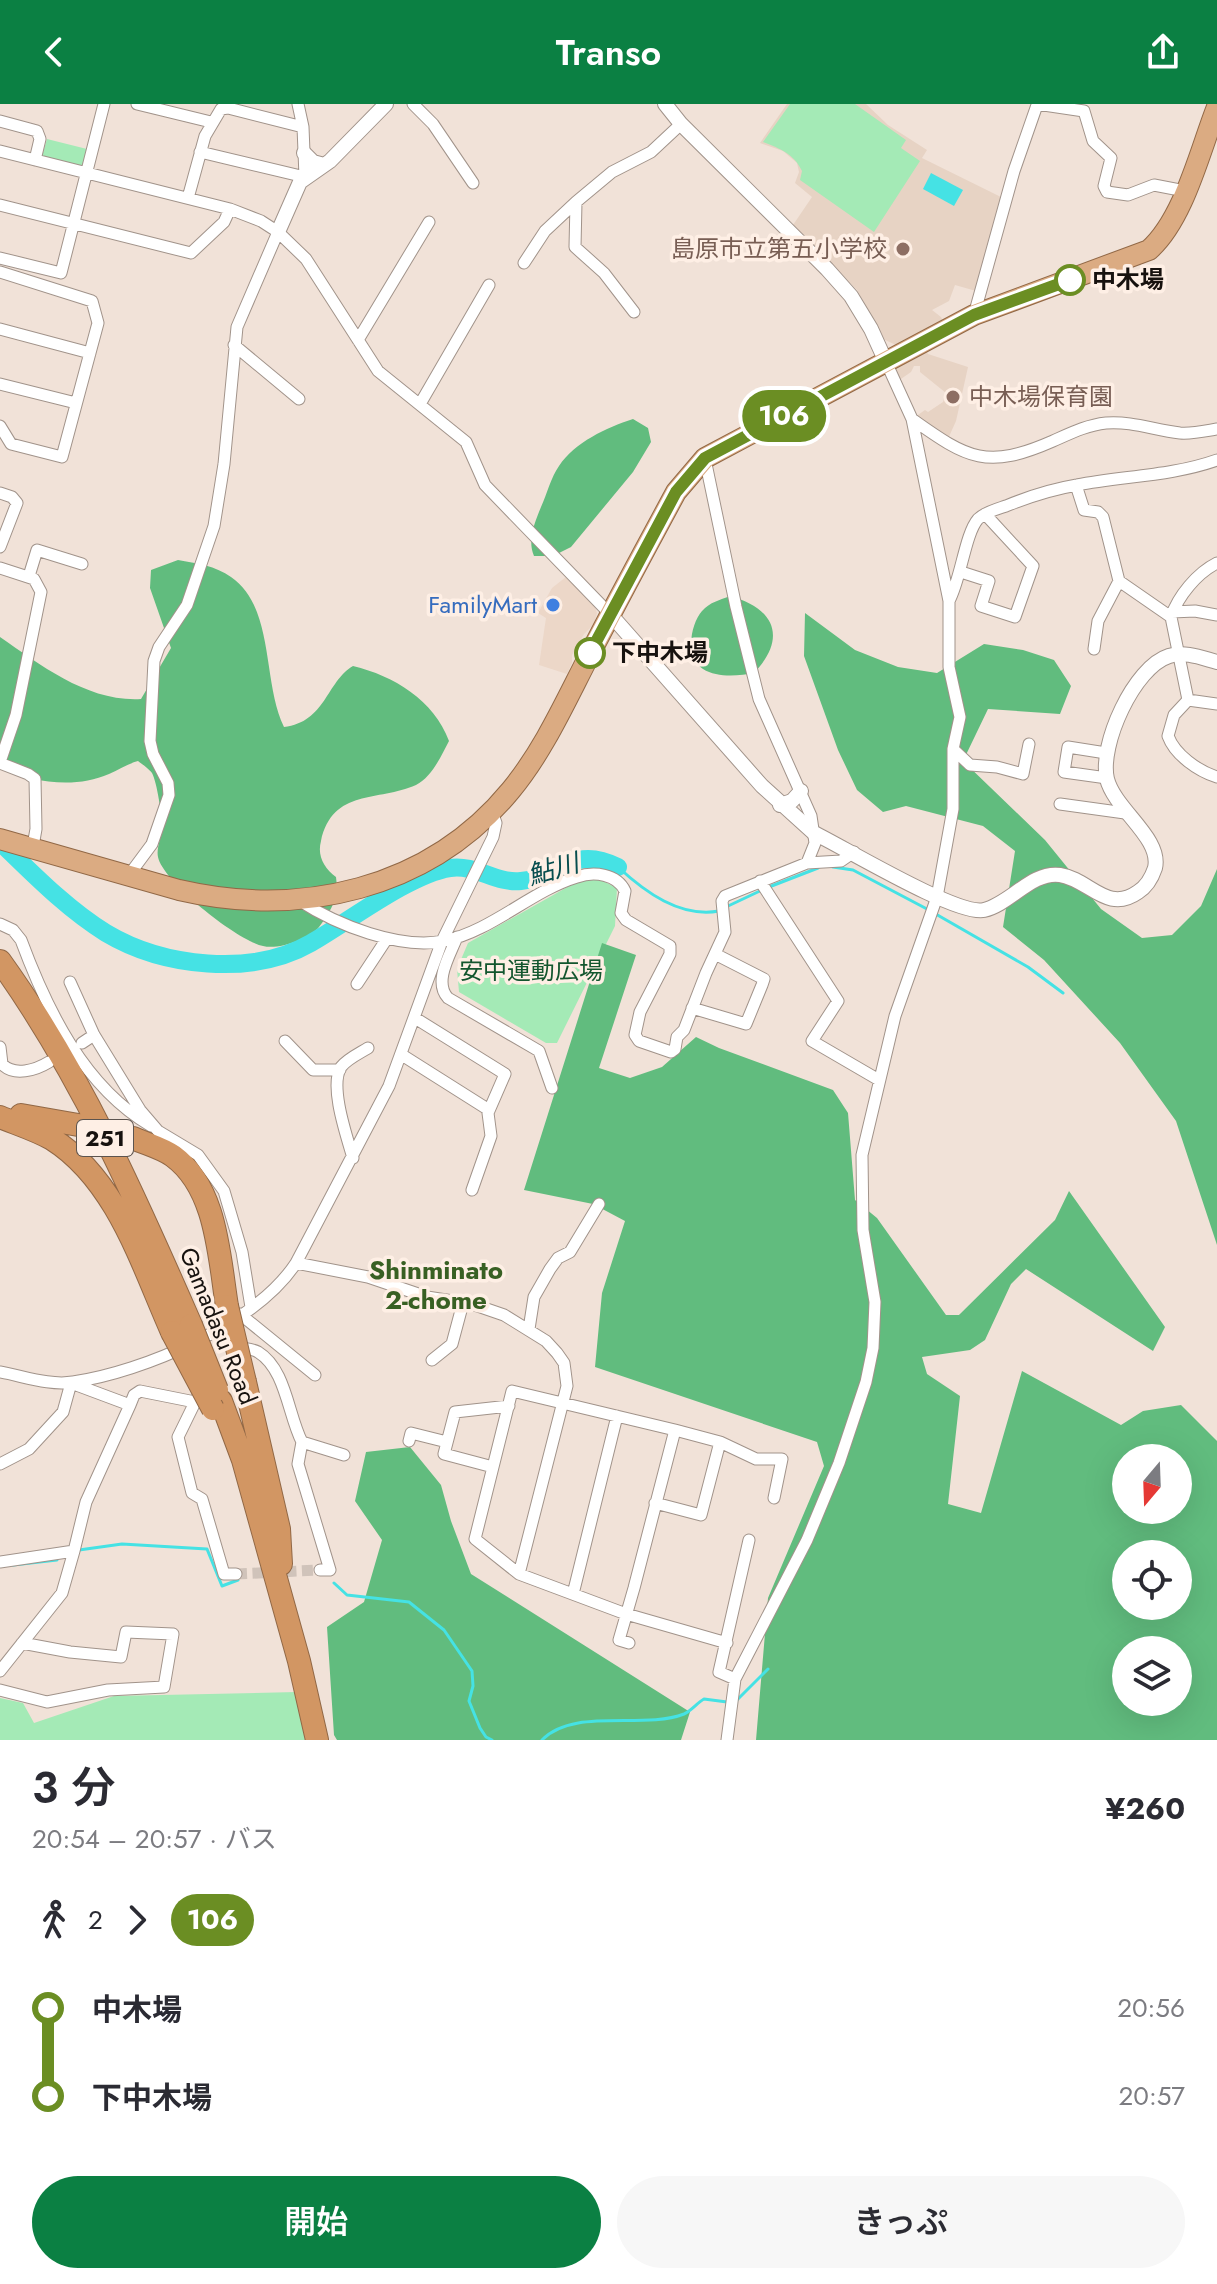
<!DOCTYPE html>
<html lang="ja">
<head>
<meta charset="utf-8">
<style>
  :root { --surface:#fff; --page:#f7f7f7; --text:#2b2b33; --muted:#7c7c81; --accent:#0b8043 }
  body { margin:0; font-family:Jost,"Noto Sans JP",sans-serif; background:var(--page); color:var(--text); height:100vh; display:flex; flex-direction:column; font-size:30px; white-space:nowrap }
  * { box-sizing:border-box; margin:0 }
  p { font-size:26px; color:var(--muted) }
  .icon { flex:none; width:44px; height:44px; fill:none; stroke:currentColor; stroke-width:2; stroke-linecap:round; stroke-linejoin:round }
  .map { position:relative; height:1636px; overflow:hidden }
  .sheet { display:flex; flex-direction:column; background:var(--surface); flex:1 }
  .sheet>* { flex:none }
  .badge { padding:0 16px; border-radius:26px; font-size:28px; line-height:52px }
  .needle { width:52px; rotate:199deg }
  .tools { position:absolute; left:1112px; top:1340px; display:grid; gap:16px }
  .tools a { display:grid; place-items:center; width:80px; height:80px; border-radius:50%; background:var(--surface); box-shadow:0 8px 32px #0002; font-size:40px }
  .map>.badge { position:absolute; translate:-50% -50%; box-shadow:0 0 0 4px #fff }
  .legs { display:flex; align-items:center; gap:12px; height:88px; padding:0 32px; font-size:26px }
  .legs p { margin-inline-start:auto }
  .head { display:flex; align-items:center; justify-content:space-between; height:136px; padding:0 32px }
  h1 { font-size:44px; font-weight:600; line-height:60px }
  .cta { display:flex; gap:16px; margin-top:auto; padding:16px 32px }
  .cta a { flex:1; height:92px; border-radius:48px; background:var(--accent); color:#fff; font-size:32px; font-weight:600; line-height:92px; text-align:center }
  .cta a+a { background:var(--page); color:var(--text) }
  ul { padding:0 32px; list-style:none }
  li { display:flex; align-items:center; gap:28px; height:88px; font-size:30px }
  li i { display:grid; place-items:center; width:12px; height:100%; margin:0 10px; background:currentColor }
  li i::after { content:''; width:20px; height:20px; margin:-10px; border:6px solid; border-radius:50%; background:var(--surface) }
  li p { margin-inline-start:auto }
  li:first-child i { background:linear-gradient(#0000 50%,currentColor 0) }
  li:last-child i { background:linear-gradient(currentColor 50%,#0000 0) }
  header { display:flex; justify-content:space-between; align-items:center; height:104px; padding:0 32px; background:var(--accent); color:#fff; font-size:36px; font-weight:600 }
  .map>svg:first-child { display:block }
</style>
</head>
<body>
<header><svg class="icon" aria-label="back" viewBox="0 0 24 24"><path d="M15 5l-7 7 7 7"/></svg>Transo<svg class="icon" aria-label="share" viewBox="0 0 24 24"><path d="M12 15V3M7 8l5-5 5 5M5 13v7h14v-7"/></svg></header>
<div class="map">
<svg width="1217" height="1636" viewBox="0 0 1217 1636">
  <rect width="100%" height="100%" fill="#f1e2d8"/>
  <path fill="#ecd7c8" d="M 566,473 L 595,503 L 597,509 L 594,520 L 584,530 L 572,551 L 572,559 L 567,570 L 539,561 L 546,514 L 538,509 L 552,484 Z"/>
  <path fill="#e7d3c4" d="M 787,0 L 866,0 L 888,21 L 927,46 L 922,54 L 1003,94 L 976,187 L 955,181 L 949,197 L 932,206 L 941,213 L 944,219 L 898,242 L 883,235 L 857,186 L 793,121 L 812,93 L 795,79 L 799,68 L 797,59 L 783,47 L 760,39 Z
    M 925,244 L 928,250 L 968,263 L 956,317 L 947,337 L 915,313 L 925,306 L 928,308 L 943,298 L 946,289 L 920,268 L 920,262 L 914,262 L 911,268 L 898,277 L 889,261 Z"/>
  <path fill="#a4eab6" d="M 790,0 L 855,0 L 906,36 L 901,44 L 920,57 L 874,128 L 800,76 L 802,67 C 794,50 781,45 763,38 Z
    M 47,35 L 87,45 L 82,63 L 42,52 Z
    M 599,775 L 617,784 L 615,822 L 557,939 L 546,939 L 459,888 L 457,865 L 468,839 L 571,781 L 584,776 Z
    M 297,1588 L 305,1636 L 0,1636 L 0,1594 L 23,1599 L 34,1619 L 114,1592 Z"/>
  <path fill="#61bc7e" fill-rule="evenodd" d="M 633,315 L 648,324 L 651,338 L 633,368 L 571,443 L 553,452 L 534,452 C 527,436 535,418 541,403 C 547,390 551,373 559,362 C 575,338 606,324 633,315 Z
    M 178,456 C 196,459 216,462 231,473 C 275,503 262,578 284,623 C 326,618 326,578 353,562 C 394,572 434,596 449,637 C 441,652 432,673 416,681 C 378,698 333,684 321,737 C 317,752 324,764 336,773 C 339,794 331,807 319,823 C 309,835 279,846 263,842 C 238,837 163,778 158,753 C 156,744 162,732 162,723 C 162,712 157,678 152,669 C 149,665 142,660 138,657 C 127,660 119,666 109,670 C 75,685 33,679 0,663 L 0,533 C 42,562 88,598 141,595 L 171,544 L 150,484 L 151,466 Z
    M 730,492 C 774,504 788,533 754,569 C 739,572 717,574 703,565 C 685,554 690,521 702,507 C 710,498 720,496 730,492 Z
    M 805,509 L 855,546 L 898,563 L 937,569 L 984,540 L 1023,546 L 1054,556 L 1071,582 L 1060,610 L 988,605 L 963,657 L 1045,736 L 1101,805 L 1142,834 L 1172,831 L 1201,802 L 1217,765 L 1217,1141 L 1176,1017 L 1120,939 L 1044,856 L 1003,823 L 1015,747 L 983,722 L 906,702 L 883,708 L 857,686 L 838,646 L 804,552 Z
    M 602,839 L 636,851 L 599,964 L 630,974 L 662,963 L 696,933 L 719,944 L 833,986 L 848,1009 L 855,1096 L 877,1114 L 946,1211 L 959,1211 L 1055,1116 L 1069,1087 L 1165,1223 L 1153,1247 L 1026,1165 L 1011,1180 L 985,1236 L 970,1246 L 922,1253 L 927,1270 L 960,1292 L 948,1400 L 981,1409 L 1022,1267 L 1121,1321 L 1143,1307 L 1181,1301 L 1217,1337 L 1217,1636 L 756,1636 L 768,1494 L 824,1362 L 817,1338 L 595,1263 L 602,1189 L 625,1117 L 593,1100 L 524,1086 ZM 1126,1354 L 1178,1354 L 1178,1406 L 1126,1406 ZM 1126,1450 L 1178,1450 L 1178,1502 L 1126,1502 ZM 1126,1546 L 1178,1546 L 1178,1598 L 1126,1598 Z
    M 410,1343 L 441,1381 L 451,1417 L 471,1470 L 690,1608 L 681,1636 L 337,1636 L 334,1631 L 327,1523 L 364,1498 L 382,1436 L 355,1397 L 366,1348 Z"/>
  <path fill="#45e2e4" d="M 931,69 L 963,86 L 954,102 L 923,85 Z"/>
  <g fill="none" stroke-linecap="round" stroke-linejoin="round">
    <path stroke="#45e2e4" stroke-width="3" d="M 618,763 C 645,788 680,814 719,807
      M 833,763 L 853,766 L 927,805
      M 769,783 L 818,764
      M 726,803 L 762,786
      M 934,809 L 1028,863 L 1063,889
      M 79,1446 L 122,1440 L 207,1445 L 222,1482 L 238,1476
      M 13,1461 L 57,1456
      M 334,1479 L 347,1491 L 409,1498 L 444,1526 L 472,1567 L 473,1582 L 469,1597 L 480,1624 L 486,1633 L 492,1636
      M 734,1599 L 768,1565
      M 542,1636 C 574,1603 643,1626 684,1610 C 691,1607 697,1599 704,1595 L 727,1598"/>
    <path stroke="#45e2e4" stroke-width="18" d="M 0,738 C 32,769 67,805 106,829 C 163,863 252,873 311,839 C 348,818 410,770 450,764 C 476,760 496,780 521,777 C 563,773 571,740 618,763"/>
    <path stroke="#d0c3ba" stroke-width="11" stroke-dasharray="11 5.5" stroke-linecap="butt" d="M 236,1470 L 320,1466"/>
    <g stroke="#a1938a" stroke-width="13">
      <path id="minor" d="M 137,0 L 211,18
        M 413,0 L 433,20 L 473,79
        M 1037,0 L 1084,7 L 1093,37 L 1111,54 L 1104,82 L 1107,88 L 1128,91 L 1154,81 L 1185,87
        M 0,17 L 37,27 L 40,35 L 35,56
        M 0,47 L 230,105 L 261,117 L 278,128 L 306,155 L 378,267 L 466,338 L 485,381 L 610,510
        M 200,48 L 305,73 L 303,23 L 298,0
        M 188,94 L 205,32 L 221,5 L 228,4 L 303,23
        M 576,98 L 575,143 L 604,169 L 634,208
        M 0,101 L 191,149 L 224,118 L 230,105
        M 0,154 L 61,169 L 104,0
        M 524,159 L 545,127 L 576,98 L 612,68 L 651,48 L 681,20
        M 0,168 L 92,197 L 98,219 L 62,353 L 11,340 L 0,322
        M 974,211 L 1014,67 L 1037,1
        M 0,225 L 90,249
        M 358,236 L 429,118
        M 234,241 L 299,295
        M 0,280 L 76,299
        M 420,300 L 489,181
        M 912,315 C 968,355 987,366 1053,337 C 1071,329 1087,321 1106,319 C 1132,317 1154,326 1180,329 C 1192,330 1205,327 1217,325
        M 705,355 L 736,503 L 759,595 L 811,712 L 815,739 L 807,759
        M 1076,381 L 1084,406 L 1098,408 L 1103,413 L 1119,477 L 1171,513
        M 0,389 L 12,393 L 17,399 L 0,443
        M 1217,459 C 1197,469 1178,492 1171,513 L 1188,596 L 1174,611 L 1168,632 C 1175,651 1198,667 1217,673
        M 0,464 L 34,475 L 41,488 L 16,611 L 0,658
        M 961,468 L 989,477 L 981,502 L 1015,513 L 1033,462 L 985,410
        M 29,472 L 37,446 L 82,460
        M 949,497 C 961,475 965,430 978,415 C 985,408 997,405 1006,402 C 1028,393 1053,385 1077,381 C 1123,372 1172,372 1217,356
        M 1172,508 L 1195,507 L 1217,511
        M 1094,545 L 1098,517 L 1119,477
        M 1188,596 L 1217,600
        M 953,645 L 970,661 L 997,663 L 1023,670 L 1029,640
        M 1106,649 L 1068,643 L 1064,668 L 1107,674
        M 0,659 L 28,670 L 35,675 L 36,725 L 33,742
        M 1060,700 L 1125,709
        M 129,771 L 152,740 L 169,691 L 168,679 L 153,650 L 150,637 L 154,557 L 159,543 L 187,501 L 214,422 L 224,360 L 237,223 L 278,128
        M 760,777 L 838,897 L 812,937 L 879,976
        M 300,797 C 337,821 400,846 444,837 C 492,827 531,787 577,773 C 594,767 617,770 625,787 L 621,809 L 626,816 L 670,842 L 670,850 L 640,908 L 635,931 L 639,937 L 671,948 L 675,945 L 677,933 L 684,926 L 706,869 L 725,828 L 722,797 L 725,792 L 807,759 L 841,757 L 854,748
        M 0,820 L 13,826 L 21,836 C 47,906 84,983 151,1022
        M 457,833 C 450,851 433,878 448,894 L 539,947 L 552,984
        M 70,878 L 94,931 L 140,1006 L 158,1027 L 198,1051 L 224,1087 L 242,1148 L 251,1203
        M 357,880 L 386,836
        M 692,904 L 746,920 L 762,881 L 764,875 L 715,850
        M 415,914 L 505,970 L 488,1009 L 491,1032 L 472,1086
        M 285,937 L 313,966 L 340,966
        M 82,939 L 94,931
        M 0,943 L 2,960 C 14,973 36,966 49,958
        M 402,951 L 489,1006
        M 353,1054 C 347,1033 329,982 341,963 C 347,955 360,949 368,944
        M 296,1159 L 368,1173 L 427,1193 L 472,1200 L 504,1211 L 546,1237 L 557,1249 L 564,1259 L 567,1282 L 519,1470
        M 240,1210 L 315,1271
        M 529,1225 L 534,1193 L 550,1165 L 558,1154 L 570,1148 L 599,1100
        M 234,1242 C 242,1245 251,1244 258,1248 C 286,1265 288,1311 302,1338 L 298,1360 L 330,1466 L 320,1466
        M 432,1256 L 452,1240 L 463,1199
        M 0,1268 C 23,1272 50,1282 73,1278 C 143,1268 256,1220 296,1159 L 389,982 L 442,837 L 493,733 L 496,719 L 492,708
        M 202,1284 L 178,1333 L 192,1389 L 202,1395 L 224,1470 L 236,1470
        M 130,1301 L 134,1291 L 140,1287 L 195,1298
        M 409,1337 L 411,1329 L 447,1338
        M 302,1338 L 344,1351
        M 720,1338 L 756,1355 L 782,1355 L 774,1394
        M 0,1360 L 29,1345 L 63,1308 L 71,1279
        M 493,1363 L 444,1350 L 455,1308 L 509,1302
        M 655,1399 L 701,1411 L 720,1338 L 675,1326
        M 0,1458 L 74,1447 L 86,1398 L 130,1301 L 71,1279
        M 573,1490 L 617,1312
        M 629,1539 L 619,1536 L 634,1484 L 675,1326 L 512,1287 L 475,1435 L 519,1470 L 626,1510 L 727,1539
        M 0,1567 L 62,1489 L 74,1447
        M 735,1575 L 719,1568 L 749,1436
        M 0,1586 L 47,1598 L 108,1586 L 164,1583 L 173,1530 L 126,1528 L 121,1553 L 70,1548 L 22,1539
        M 727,1636 L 735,1575 L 807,1436 L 839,1359 L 866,1278 L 873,1244 L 875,1198 L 863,1126 L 862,1051 L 895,912 L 937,793 L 953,705 L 953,645 L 960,613 L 949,563 L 949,497 L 912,315 L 886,258"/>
    </g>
    <g stroke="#a1938a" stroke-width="16">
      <path id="tertiary" d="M 665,0 L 681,20 L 827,165 L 851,192 L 871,225 L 886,258
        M 304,49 L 313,58 L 324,61
        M 278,128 L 300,78 L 330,57 L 386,0
        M 610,510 L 762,682 L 814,729 C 845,744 957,812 984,806 C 1010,800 1032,767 1060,771 C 1089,775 1107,810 1138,788 C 1146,783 1152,773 1155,764 C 1162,734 1115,706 1107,675 C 1099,641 1134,563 1169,552 C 1185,547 1202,554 1217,558
        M 780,701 L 792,697 L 801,687"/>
    </g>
    <g stroke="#916846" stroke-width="22">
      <path id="trunk" d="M 0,735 L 179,786 C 300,814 429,786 511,686 C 544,646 566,596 590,550 C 618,495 647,442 676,388 L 705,354 L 974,211 L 1149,146 C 1184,115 1200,46 1217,3"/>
    </g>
    <g stroke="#916846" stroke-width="24">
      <path id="motorway" d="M 0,857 C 80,968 136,1095 191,1221
        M 21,1011 L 84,1022
        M 0,1013 C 17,1020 36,1026 52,1035 C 117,1076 142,1161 172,1228
        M 133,1034 C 146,1040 162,1044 173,1052 C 217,1084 219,1153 227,1202
        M 245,1278 L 279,1425 L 281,1460
        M 221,1297 L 243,1356 L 299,1557 L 317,1636"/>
    </g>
    <use href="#minor" stroke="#fff" stroke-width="11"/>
    <use href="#tertiary" stroke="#fff" stroke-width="14"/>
    <use href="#trunk" stroke="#dbab82" stroke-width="20"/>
    <use href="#motorway" stroke="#d29663" stroke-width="22"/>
    <g stroke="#916846" stroke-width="24" stroke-linecap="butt">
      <path id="motorway-bridge" d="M 227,1202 L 245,1278
        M 191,1221 L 217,1286
        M 172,1228 L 213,1305"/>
    </g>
    <use href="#motorway-bridge" stroke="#d29663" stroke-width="22"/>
  </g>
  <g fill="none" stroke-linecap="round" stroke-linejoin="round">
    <g stroke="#fff" stroke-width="18">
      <path id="line-1" d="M 590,549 L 676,388 L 705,354 L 974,211 L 1070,176"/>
    </g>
    <use href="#line-1" stroke="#6b8e23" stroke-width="12"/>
  </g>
  <g fill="#8d6e63" stroke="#feefe5" stroke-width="3">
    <circle cx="903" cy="145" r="8"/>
    <circle cx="953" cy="293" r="8"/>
  </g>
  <g fill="#fff" stroke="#6b8e23" stroke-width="4">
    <circle cx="1070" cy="176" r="14"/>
    <circle cx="590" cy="549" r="14"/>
  </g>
  <circle fill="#3f7fe0" stroke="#feefe5" stroke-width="3" cx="553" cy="501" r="8"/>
  <g text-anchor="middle" stroke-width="7" stroke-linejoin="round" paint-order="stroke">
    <rect fill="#feefe5" stroke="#5c544f" stroke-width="2" x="77" y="1016" width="56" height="36" rx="6"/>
    <g font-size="22" font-weight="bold" fill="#17120f">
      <text x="105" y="1042">251</text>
    </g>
    <g font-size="24" fill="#785e54" stroke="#feefe5" text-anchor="end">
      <text x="887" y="153">島原市立第五小学校</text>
      <text x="969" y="301" text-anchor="start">中木場保育園</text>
    </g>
    <g font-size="24" font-weight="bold" fill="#17120f" stroke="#feefe5" text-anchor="start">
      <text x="1092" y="184">中木場</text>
      <text x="612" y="557">下中木場</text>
    </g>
    <g font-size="24" fill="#366cbe" stroke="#feefe5" text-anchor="end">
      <text x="537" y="509">FamilyMart</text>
    </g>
    <g font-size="24" fill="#13562e" stroke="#feefe5">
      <text x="531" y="875">安中運動広場</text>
    </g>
    <g font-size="24" fill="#17120f" stroke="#feefe5">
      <text transform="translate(218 1222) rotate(68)" y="8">Gamadasu Road</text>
    </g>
    <g font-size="26" font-style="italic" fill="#074d4e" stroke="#feefe5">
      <text transform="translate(553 765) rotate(-16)" y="9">鮎川</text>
    </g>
    <g font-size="26" font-weight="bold" fill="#386023" stroke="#feefe5">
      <text x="436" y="1175">Shinminato<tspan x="436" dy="30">2-chome</tspan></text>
    </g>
  </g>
</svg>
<div class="tools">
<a><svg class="needle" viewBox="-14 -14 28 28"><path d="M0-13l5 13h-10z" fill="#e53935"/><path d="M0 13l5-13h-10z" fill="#7c7c81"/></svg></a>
<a><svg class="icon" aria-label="locate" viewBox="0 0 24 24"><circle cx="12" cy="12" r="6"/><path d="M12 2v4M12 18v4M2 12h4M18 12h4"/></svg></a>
<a><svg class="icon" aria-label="layers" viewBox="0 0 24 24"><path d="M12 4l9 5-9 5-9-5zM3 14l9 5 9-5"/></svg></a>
</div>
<b class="badge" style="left:784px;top:312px;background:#6b8e23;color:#fff">106</b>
</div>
<section class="sheet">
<div class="head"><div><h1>3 分</h1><p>20:54 – 20:57 · バス</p></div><b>¥260</b></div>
<div class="legs"><svg class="icon" aria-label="walk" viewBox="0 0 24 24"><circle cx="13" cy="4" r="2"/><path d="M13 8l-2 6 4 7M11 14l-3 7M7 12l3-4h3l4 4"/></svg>2<svg class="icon" aria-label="forward" viewBox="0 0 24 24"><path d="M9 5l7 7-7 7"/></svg><b class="badge" style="background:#6b8e23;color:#fff">106</b></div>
<ul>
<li><i style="color:#6b8e23"></i><b>中木場</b><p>20:56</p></li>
<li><i style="color:#6b8e23"></i><b>下中木場</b><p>20:57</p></li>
</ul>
<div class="cta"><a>開始</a><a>きっぷ</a></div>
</section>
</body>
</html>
